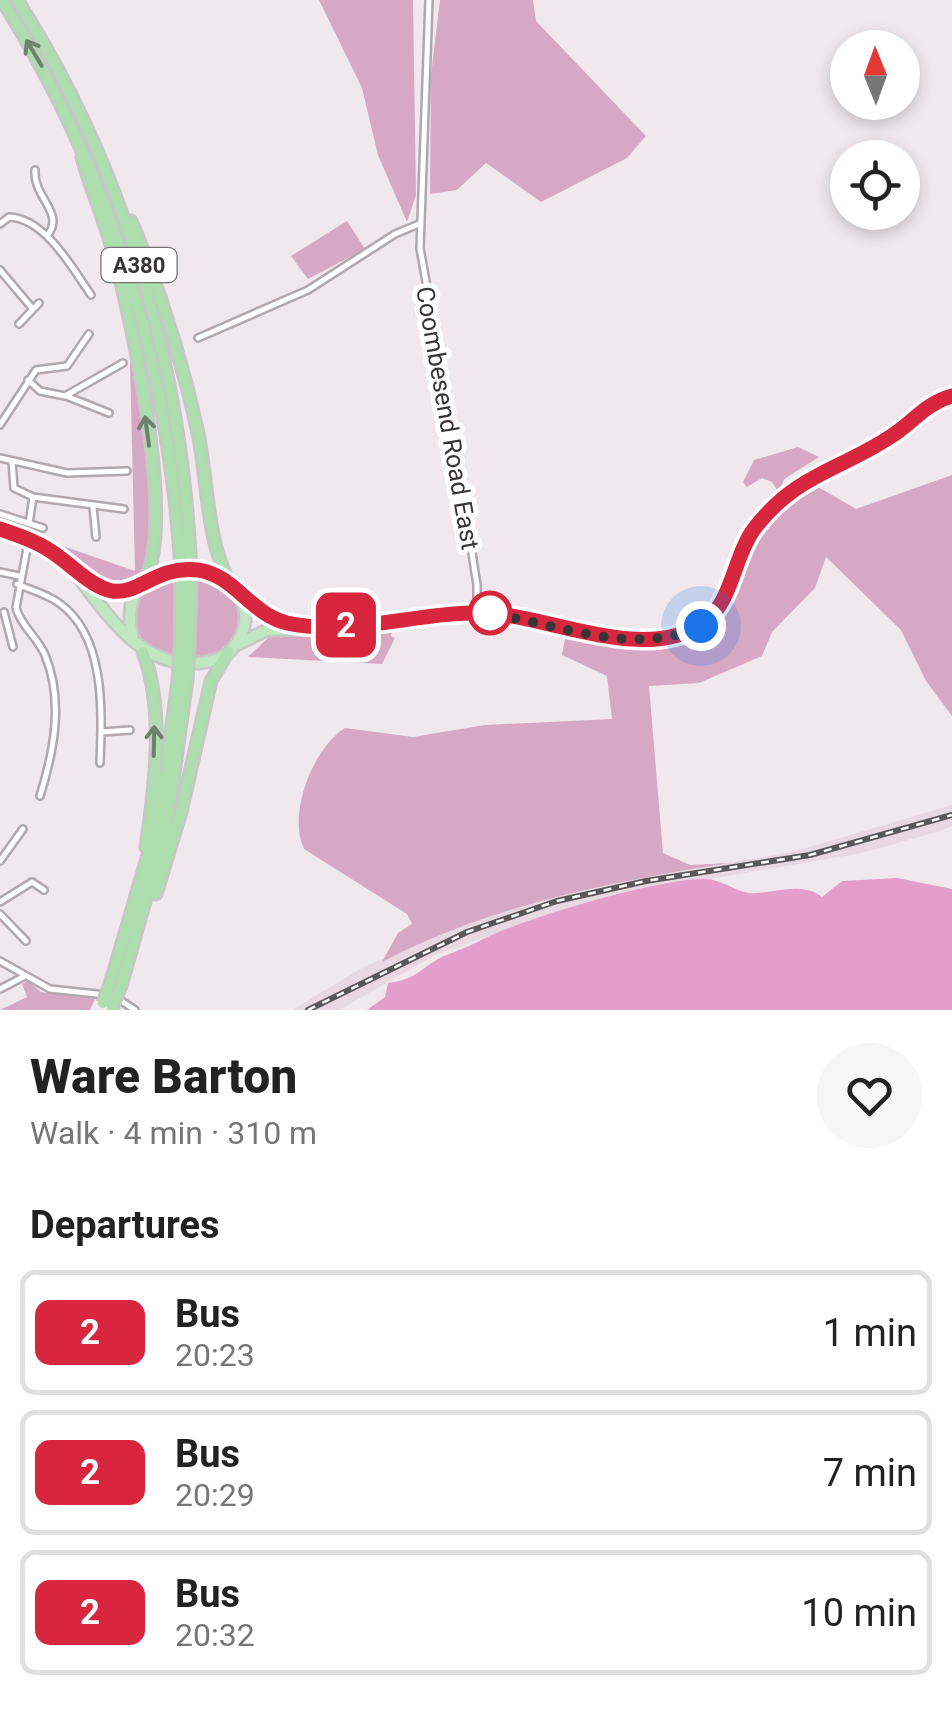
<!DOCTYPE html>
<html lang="en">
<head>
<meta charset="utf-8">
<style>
  :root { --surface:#fff; --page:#f6f6f6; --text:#222; --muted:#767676; --line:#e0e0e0 }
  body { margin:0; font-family:Roboto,sans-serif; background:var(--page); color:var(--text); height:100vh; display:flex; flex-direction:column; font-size:38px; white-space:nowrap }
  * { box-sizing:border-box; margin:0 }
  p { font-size:32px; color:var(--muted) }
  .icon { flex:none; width:55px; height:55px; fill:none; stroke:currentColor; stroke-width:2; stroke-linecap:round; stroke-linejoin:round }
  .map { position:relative; height:1010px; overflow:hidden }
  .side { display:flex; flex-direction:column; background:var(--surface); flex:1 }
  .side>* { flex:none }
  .badge { padding:0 20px; border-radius:15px; font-size:35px; line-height:65px }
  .needle { width:65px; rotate:359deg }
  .fabs { position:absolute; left:830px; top:30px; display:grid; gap:20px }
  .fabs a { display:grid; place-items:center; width:90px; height:90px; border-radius:50%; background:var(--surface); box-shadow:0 5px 15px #0003; font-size:50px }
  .you { position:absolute; width:50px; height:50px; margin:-25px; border:8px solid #fff; border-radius:50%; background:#1a73e8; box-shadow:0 0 0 15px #1a73e833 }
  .map>.badge { position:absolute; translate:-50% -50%; box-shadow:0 0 0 5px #fff }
  h2 { padding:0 30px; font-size:38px; line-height:90px }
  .round { display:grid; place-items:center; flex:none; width:105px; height:105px; border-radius:52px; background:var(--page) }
  .headline { display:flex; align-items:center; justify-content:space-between; height:170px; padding:0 30px }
  h1 { font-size:48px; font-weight:800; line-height:75px }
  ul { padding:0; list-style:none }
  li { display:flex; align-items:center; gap:30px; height:125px; margin:0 20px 15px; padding:0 10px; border:5px solid var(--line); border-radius:15px }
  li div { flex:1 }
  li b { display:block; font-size:38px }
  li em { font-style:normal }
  li .badge { min-width:110px; font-weight:700; text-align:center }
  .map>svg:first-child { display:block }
</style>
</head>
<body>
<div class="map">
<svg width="952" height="1010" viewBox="0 0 952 1010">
  <rect width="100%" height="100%" fill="#f0e8ed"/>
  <path fill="#e8d8e1" d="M 952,805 L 952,826 L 940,831 L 862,853 L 640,891 L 566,909 L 435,955 L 339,1010 L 292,1010 L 362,968 L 450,928 L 531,903 L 647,876 L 792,852 Z"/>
  <path fill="#d6a8c4" d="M 319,0 L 413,0 L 416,195 L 407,222 L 378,155 L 362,88 Z
    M 440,0 L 533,0 L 536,21 L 646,136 L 627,158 L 541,202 L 486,163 L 457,190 L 430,194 L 431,75 Z
    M 347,221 L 365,249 L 308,279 L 291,256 Z
    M 134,356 C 141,418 166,520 140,576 L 115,586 L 51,542 L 135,571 L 130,362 Z
    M 798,447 L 819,457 L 784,479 L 779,493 L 772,482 L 762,478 L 747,487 L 743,482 L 754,460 Z
    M 952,475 L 952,716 L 926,681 L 901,630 L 826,557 L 815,588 L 772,632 L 762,656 L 699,683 L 649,686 L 663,853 L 690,865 L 729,863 C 609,882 491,905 382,962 L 398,933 L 412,924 L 407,914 L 304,849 C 287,814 313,748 345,728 L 413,737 L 485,725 L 612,719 L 607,676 L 562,655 L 566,633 C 603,635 674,647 706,633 C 732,622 732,588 740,566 C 753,530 780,505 808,481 L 856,509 Z
    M 167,574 C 179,575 193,573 205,575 C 239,582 248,626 226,649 C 181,694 81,617 167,574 Z
    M 393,628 L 391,636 L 395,638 L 382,664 L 248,657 L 270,636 Z
    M 28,981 L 41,992 L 95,999 L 90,1010 L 0,1010 L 27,997 L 22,984 Z"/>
  <path fill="#e39fca" d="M 897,878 L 952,889 L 952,1010 L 367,1010 L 385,997 L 388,983 C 419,980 424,963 449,954 C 462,949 470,946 483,939 C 526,918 659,878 705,879 C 721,879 734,891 749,893 C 770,895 800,880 822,897 L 842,881 Z"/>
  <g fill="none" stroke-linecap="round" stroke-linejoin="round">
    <g stroke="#b0a8ad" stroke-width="10">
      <path id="minor" d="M 429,0 L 420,248 L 456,450 L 477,585 L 477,612
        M 35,170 C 33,198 66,213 47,236
        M 0,224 L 9,217 C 45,218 73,269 91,295
        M 0,270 L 32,308
        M 19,324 L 39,303
        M 198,338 L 308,290 L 395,234 L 419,224
        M 28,380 L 40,391 L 65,396 L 123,363
        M 66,396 L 109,413
        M 0,425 L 36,370 L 67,366 L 89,334
        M 0,458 L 67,473 L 127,471
        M 12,461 L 14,488 L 33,497 L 124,509
        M 93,507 L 96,537
        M 0,514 L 43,528
        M 29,524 L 33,497
        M 28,543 L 16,608 C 21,626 38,638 45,655 C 64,701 54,751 40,796
        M 0,572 L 19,576
        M 17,584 C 31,590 47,594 59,603 C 106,636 102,712 100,763
        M 4,612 L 13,647
        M 102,732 L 130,730
        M 0,861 L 23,829
        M 0,902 L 32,882 L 44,890
        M 0,914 L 26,941
        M 0,961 L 50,989 L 106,995
        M 0,989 L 25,976
        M 117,998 L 135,1010"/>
    </g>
    <g stroke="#c8c6c7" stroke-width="15">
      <path id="primary" d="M 0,529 L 38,544 L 67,562
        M 65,560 C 101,604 135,668 198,663 C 211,662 225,658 233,648 C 294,570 105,522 133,640
        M 84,575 L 111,590 L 138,588
        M 239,594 L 270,616 L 303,625
        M 234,646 L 267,630 L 319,629 L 460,611 L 508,615 L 582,634 L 644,638 L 682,634 L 701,626 L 719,608 L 752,532 L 786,492 L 875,446 L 929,403 L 952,396"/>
    </g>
    <g stroke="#c8c6c7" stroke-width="15">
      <path id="trunk" d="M 2,0 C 109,171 165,352 180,554
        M 17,0 C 123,165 179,358 190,553
        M 82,157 C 90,187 103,216 111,245 C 131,314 176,519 145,580
        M 131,221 C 160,290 182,360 198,433 C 208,482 206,537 229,582
        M 180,649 L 181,587
        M 189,649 L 191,585
        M 143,652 C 165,709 155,787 146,847
        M 156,894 L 181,812 L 211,681 L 228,652
        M 111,981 L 160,814 L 178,681
        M 121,986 L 167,824 L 187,680"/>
    </g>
    <use href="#minor" stroke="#fff" stroke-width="5"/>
    <use href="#primary" stroke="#c1e6c2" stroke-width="10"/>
    <use href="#trunk" stroke="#acdeae" stroke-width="10"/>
    <g stroke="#5b5759" stroke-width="6">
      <path id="rail" d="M 308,1010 L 467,932 L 557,901 L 646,881 L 810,855 L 952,815"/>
    </g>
    <use href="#rail" stroke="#fff" stroke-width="2.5" stroke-dasharray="8" stroke-linecap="butt"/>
    <g stroke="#c8c6c7" stroke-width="15" stroke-linecap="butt">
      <path id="trunk-bridge" d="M 190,553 L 191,585
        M 180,554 L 181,587
        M 187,680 L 189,649
        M 178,681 L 180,649
        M 103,1003 L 111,981
        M 112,1008 L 121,986"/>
    </g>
    <use href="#trunk-bridge" stroke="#acdeae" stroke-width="10"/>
  </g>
  <defs><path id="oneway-shaft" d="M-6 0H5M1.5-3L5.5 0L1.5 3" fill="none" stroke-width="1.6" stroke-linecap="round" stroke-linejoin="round" transform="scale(2.5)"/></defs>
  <g stroke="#6d816d">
    <use href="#oneway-shaft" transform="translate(34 53) rotate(-121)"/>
    <use href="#oneway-shaft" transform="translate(147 431) rotate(-98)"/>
    <use href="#oneway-shaft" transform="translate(154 741) rotate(-89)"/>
  </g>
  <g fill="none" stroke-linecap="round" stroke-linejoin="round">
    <g stroke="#fff" stroke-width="22">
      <path id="line" d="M 0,529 C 17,535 34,540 49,550 C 69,562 89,586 112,591 C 139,595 157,565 198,570 C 235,575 250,614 287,623 C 357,638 428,607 498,614 C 556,620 643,660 699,626 C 733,606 732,559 754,529 C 795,475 838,471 890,437 C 914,422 924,404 952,396"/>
    </g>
    <use href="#line" stroke="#d7263d" stroke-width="15"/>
    <path stroke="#393537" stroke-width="10" stroke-dasharray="0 18" d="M 490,613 L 476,612 C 547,619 632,660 701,626"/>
  </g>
  <circle fill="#fff" stroke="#d7263d" stroke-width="5" cx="490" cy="613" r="20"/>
  <g text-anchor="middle" stroke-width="10" stroke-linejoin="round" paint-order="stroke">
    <rect fill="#fff" stroke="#747273" stroke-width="2.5" x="101.5" y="248" width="75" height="34" rx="8"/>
    <g font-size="22" font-weight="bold" fill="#393537">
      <text x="139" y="273">A380</text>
    </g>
    <g font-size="25" fill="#393537" stroke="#fff">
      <text transform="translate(448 418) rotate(80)" y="9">Coombesend Road East</text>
    </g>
  </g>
</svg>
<div class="fabs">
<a><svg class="needle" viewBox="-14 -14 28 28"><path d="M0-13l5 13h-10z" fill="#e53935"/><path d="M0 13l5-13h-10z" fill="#767676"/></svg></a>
<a><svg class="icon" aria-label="locate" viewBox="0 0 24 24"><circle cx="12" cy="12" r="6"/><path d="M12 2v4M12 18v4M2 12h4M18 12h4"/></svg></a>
</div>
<div class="you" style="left:701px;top:626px"></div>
<b class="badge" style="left:346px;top:625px;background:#d7263d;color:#fff">2</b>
</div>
<section class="side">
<div class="headline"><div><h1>Ware Barton</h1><p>Walk · 4 min · 310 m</p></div><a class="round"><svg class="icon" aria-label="heart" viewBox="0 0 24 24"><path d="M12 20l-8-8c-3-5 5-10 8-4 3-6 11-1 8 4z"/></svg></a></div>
<h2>Departures</h2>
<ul>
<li><span class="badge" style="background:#d7263d;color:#fff">2</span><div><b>Bus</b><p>20:23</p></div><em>1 min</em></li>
<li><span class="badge" style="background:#d7263d;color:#fff">2</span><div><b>Bus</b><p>20:29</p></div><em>7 min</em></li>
<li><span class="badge" style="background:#d7263d;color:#fff">2</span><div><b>Bus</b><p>20:32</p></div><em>10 min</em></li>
</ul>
</section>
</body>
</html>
